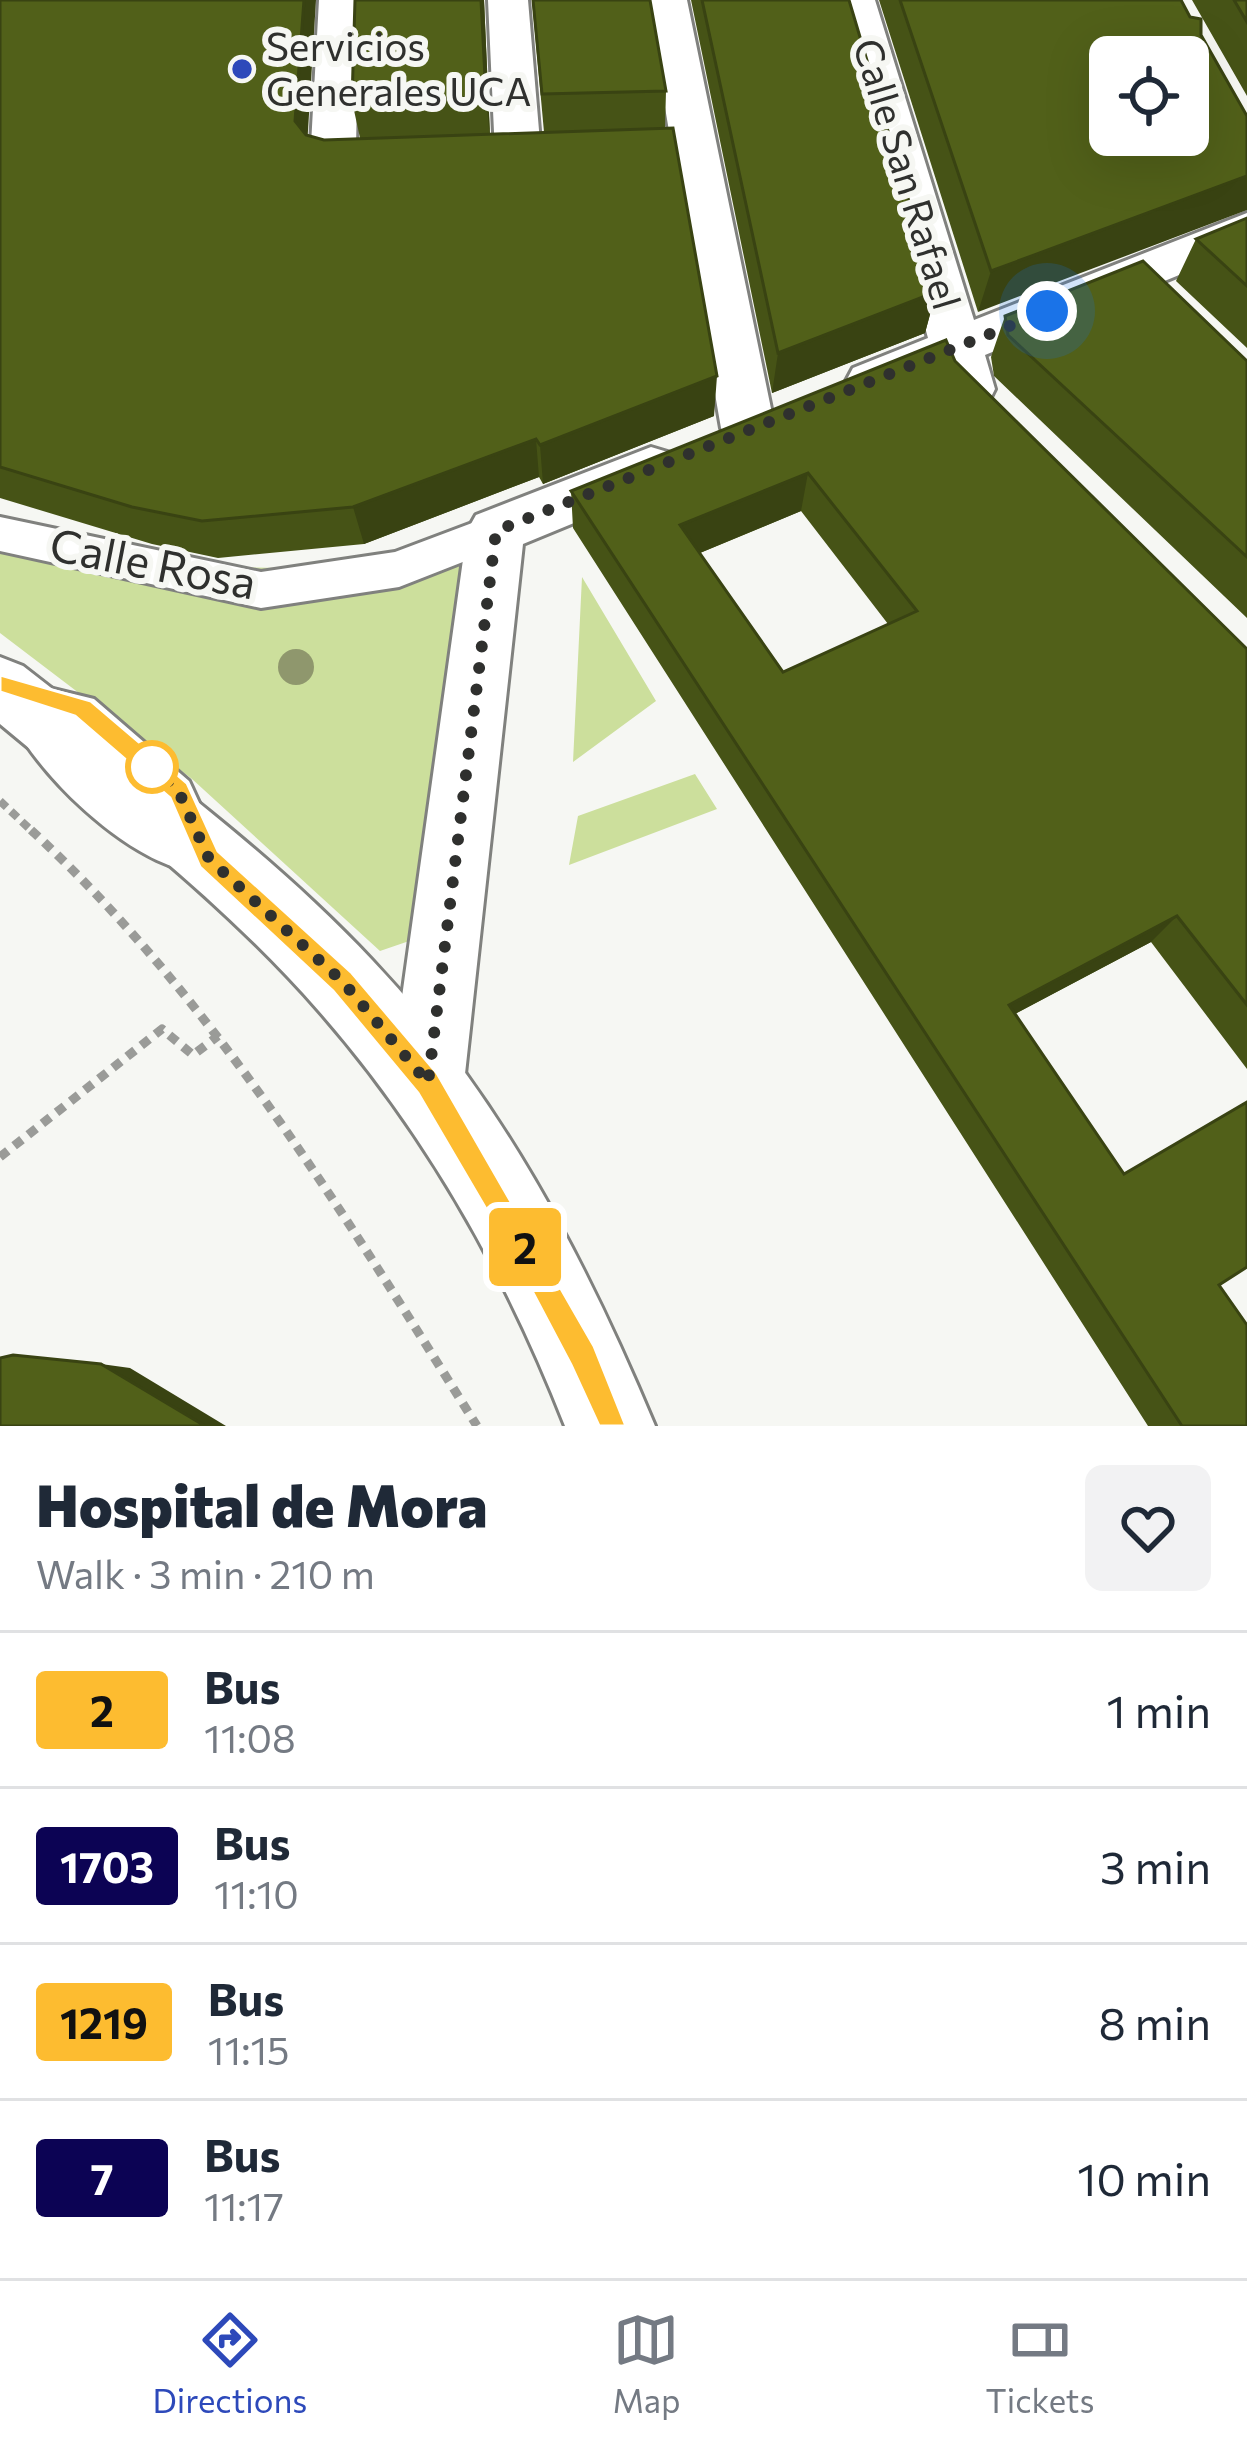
<!DOCTYPE html>
<html lang="en">
<head>
<meta charset="utf-8">
<style>
  :root { --surface:#fff; --page:#f2f2f3; --text:#1f2937; --muted:#747a83; --line:#e0e1e3; --accent:#2d49ba }
  body { margin:0; font-family:Commissioner,sans-serif; background:var(--page); color:var(--text); height:100vh; display:flex; flex-direction:column; font-size:45px; white-space:nowrap }
  * { box-sizing:border-box; margin:0 }
  p { font-size:39px; color:var(--muted) }
  .icon { flex:none; width:66px; height:66px; fill:none; stroke:currentColor; stroke-width:2; stroke-linecap:round; stroke-linejoin:round }
  .map { position:relative; height:1426px; overflow:hidden }
  .details { display:flex; flex-direction:column; background:var(--surface); flex:1 }
  .details>* { flex:none }
  .badge { padding:0 24px; border-radius:9px; font-size:42px; line-height:78px }
  .controls { position:absolute; left:1089px; top:36px; display:grid; gap:24px }
  .controls a { display:grid; place-items:center; width:120px; height:120px; border-radius:18px; background:var(--surface); box-shadow:0 12px 48px #0002; font-size:60px }
  .you { position:absolute; width:60px; height:60px; margin:-30px; border:9px solid #fff; border-radius:50%; background:#1a73e8; box-shadow:0 0 0 18px #1a73e833 }
  .map>.badge { position:absolute; translate:-50% -50%; box-shadow:0 0 0 6px #fff }
  .round { display:grid; place-items:center; flex:none; width:126px; height:126px; border-radius:18px; background:var(--page) }
  .headline { display:flex; align-items:center; justify-content:space-between; height:204px; padding:0 36px }
  h1 { font-size:57px; font-weight:800; line-height:90px }
  ul { padding:0; list-style:none }
  li { display:flex; align-items:center; gap:36px; height:156px; padding:0 36px; border-top:3px solid var(--line) }
  li div { flex:1 }
  li b { display:block; font-size:45px }
  li em { font-style:normal }
  li .badge { min-width:132px; font-weight:700; text-align:center }
  .tab-bar { display:flex; justify-content:space-around; align-items:center; height:168px; border-top:3px solid var(--line); background:var(--surface); font-size:33px; color:var(--muted) }
  .tab-bar a { display:grid; justify-items:center; gap:6px }
  .tab-bar .current { color:var(--accent) }
  .map>svg:first-child { display:block }
</style>
</head>
<body>
<div class="map">
<svg width="1247" height="1426" viewBox="0 0 1247 1426">
  <rect width="100%" height="100%" fill="#f6f7f3"/>
  <path fill="#ccdf9c" d="M 486,543 L 415,939 L 380,951 L 192,779 L 0,633 L 0,546 L 96,565 L 285,568 Z
    M 582,577 L 656,701 L 573,762 Z
    M 695,774 L 717,809 L 569,865 L 578,816 Z"/>
  <g fill="none" stroke-linecap="round" stroke-linejoin="round">
    <g stroke="#80817e" stroke-width="6">
      <path id="service" d="M 8,678 L 94,699 L 189,781 L 225,859 L 220,869 C 152,895 0,748 0,681 ZM 34,710 L 74,719 L 167,801 L 184,839 C 121,812 73,764 34,710 Z"/>
    </g>
    <g stroke="#80817e" stroke-width="6">
      <path id="pedestrian" d="M 496,514 L 511,519 L 518,531 L 511,543 L 399,587 L 261,608 L 0,551 L 0,517 L 261,572 L 395,552 Z"/>
    </g>
    <g stroke="#80817e" stroke-width="6">
      <path id="minor" d="M 319,0 L 359,0 L 356,147 L 410,150 L 417,160 L 410,170 L 333,177 L 317,173 L 310,163 Z
        M 488,0 L 528,0 L 541,154 L 534,164 L 502,164 L 495,154 Z
        M 647,0 L 687,0 L 775,428 L 767,442 L 748,448 L 729,442 L 721,428 L 675,165 L 573,163 L 566,153 L 573,143 L 670,137 Z
        M 835,0 L 875,0 L 974,320 L 1247,213 L 1247,247 L 985,355 L 995,389 L 988,403 L 969,408 L 950,403 L 939,375 L 872,400 L 853,394 L 846,381 L 853,368 L 928,338 Z
        M 651,447 L 671,453 L 679,468 L 671,483 L 523,544 L 464,1083 L 453,1109 L 427,1120 L 401,1109 L 390,1083 L 467,531 L 476,515 Z"/>
    </g>
    <g stroke="#80817e" stroke-width="6">
      <path id="tertiary" d="M 0,657 L 23,666 C 142,759 268,849 372,960 C 499,1094 584,1256 655,1426 L 565,1426 C 506,1275 426,1133 319,1011 C 225,903 109,815 0,724 Z"/>
    </g>
    <path stroke="#9a9b98" stroke-width="8" stroke-dasharray="9 6" stroke-linecap="butt" d="M 0,801 L 34,833"/>
    <path stroke="#9a9b98" stroke-width="9" stroke-dasharray="10 8" stroke-linecap="butt" d="M 31,830 C 215,1000 345,1216 477,1426
      M 0,1157 L 162,1029 L 193,1055 L 218,1036"/>
    <use href="#service" fill="#fff" fill-rule="evenodd"/>
    <use href="#pedestrian" fill="#fff" fill-rule="evenodd"/>
    <use href="#minor" fill="#fff" fill-rule="evenodd"/>
    <use href="#tertiary" fill="#fff" fill-rule="evenodd"/>
  </g>
  <circle fill="#8f976d" cx="296" cy="667" r="18"/>
  <path fill="#465316" fill-rule="evenodd" d="M 0,0 L 307,136 L 324,140 L 360,138 L 352,101 L 355,0 L 484,0 L 490,134 L 544,132 L 532,0 L 650,0 L 666,91 L 665,128 L 714,416 L 543,484 L 539,477 L 364,544 L 218,558 L 152,544 L 0,498 Z
    M 691,0 L 849,0 L 936,292 L 925,333 L 772,393 Z
    M 879,0 L 1181,0 L 978,312 Z
    M 1192,0 L 1247,0 L 1247,96 Z
    M 1247,218 L 1247,348 L 1176,281 L 1196,239 Z
    M 1005,316 L 1247,361 L 1247,618 L 994,376 L 991,357 Z
    M 955,361 L 1247,649 L 1247,1069 L 1151,942 L 1015,1014 L 1123,1174 L 1219,1285 L 1247,1426 L 1148,1426 L 573,528 L 571,491 ZM 801,511 L 888,624 L 783,672 L 700,553 Z"/>
  <path fill="#394312" d="M 304,0 L 316,0 L 306,163 L 295,121 Z
    M 481,0 L 484,0 L 490,139 L 486,97 Z
    M 1247,176 L 1247,210 L 978,312 L 991,271 Z
    M 936,292 L 925,333 L 772,393 L 778,353 Z
    M 717,376 L 714,416 L 543,484 L 540,445 Z
    M 536,439 L 539,477 L 364,544 L 353,507 Z
    M 808,473 L 801,511 L 678,562 L 680,525 Z
    M 1177,916 L 1151,942 L 990,1027 L 1009,1005 Z
    M 101,1364 L 130,1368 L 226,1426 L 205,1426 Z"/>
  <path fill="#516019" stroke="#394312" stroke-width="3" fill-rule="evenodd" d="M 0,0 L 304,0 L 295,121 L 306,135 L 324,140 L 673,128 L 717,376 L 540,445 L 536,439 L 353,507 L 202,521 L 132,507 L 0,467 Z
    M 355,0 L 481,0 L 486,97 L 352,101 Z
    M 533,0 L 650,0 L 666,91 L 542,94 Z
    M 702,0 L 849,0 L 936,292 L 778,353 Z
    M 900,0 L 1181,0 L 1190,17 L 1201,19 L 1201,35 L 1247,116 L 1247,176 L 991,271 ZM 1110,57 L 1188,57 L 1188,135 L 1110,135 Z
    M 1234,0 L 1247,0 L 1247,22 Z
    M 1247,218 L 1247,286 L 1196,239 Z
    M 1143,261 L 1247,361 L 1247,557 L 1008,335 L 1005,316 Z
    M 946,340 L 955,361 L 1247,649 L 1247,1005 L 1177,916 L 1009,1005 L 1124,1174 L 1247,1102 L 1247,1267 L 1219,1285 L 1247,1325 L 1247,1426 L 1182,1426 L 571,491 ZM 808,473 L 917,611 L 783,672 L 680,525 Z
    M 13,1355 L 101,1364 L 205,1426 L 0,1426 L 0,1358 Z"/>
  <path fill="#fdbc30" stroke="#fff" stroke-width="3" d="M 0,675 L 91,701 L 187,783 L 218,851 L 352,973 L 437,1073 L 594,1346 L 626,1426 L 599,1426 L 571,1365 L 513,1255 L 418,1093 L 333,991 L 200,867 L 170,798 L 75,716 L 0,692 Z"/>
  <g fill="none" stroke-linecap="round" stroke-linejoin="round">
    <path stroke="#2f302e" stroke-width="12" stroke-dasharray="0 21.6" d="M 152,767 L 178,790 L 209,859 L 343,982 L 428,1083 L 496,531 L 1047,311"/>
  </g>
  <circle fill="#2d49ba" stroke="#f6f7f3" stroke-width="4.5" cx="242" cy="69" r="12"/>
  <circle fill="#fff" stroke="#fdbc30" stroke-width="6" cx="152" cy="767" r="24"/>
  <g text-anchor="middle" stroke-width="12" stroke-linejoin="round" paint-order="stroke">
    <g font-size="39" fill="#2f302e" stroke="#f6f7f3" text-anchor="start">
      <text x="266" y="61">Servicios<tspan x="266" dy="45">Generales UCA</tspan></text>
    </g>
    <g font-size="39" fill="#2f302e" stroke="#f6f7f3">
      <text transform="translate(907 174) rotate(73)" y="14">Calle San Rafael</text>
    </g>
    <g font-size="45" fill="#2f302e" stroke="#f6f7f3">
      <text transform="translate(153 564) rotate(11)" y="16">Calle Rosa</text>
    </g>
  </g>
</svg>
<div class="controls">
<a><svg class="icon" aria-label="locate" viewBox="0 0 24 24"><circle cx="12" cy="12" r="6"/><path d="M12 2v4M12 18v4M2 12h4M18 12h4"/></svg></a>
</div>
<div class="you" style="left:1047px;top:311px"></div>
<b class="badge" style="left:525px;top:1247px;background:#fdbc30;color:#111">2</b>
</div>
<section class="details">
<div class="headline"><div><h1>Hospital de Mora</h1><p>Walk · 3 min · 210 m</p></div><a class="round"><svg class="icon" aria-label="heart" viewBox="0 0 24 24"><path d="M12 20l-8-8c-3-5 5-10 8-4 3-6 11-1 8 4z"/></svg></a></div>
<ul>
<li><span class="badge" style="background:#fdbc30;color:#111">2</span><div><b>Bus</b><p>11:08</p></div><em>1 min</em></li>
<li><span class="badge" style="background:#0c0354;color:#fff">1703</span><div><b>Bus</b><p>11:10</p></div><em>3 min</em></li>
<li><span class="badge" style="background:#fdbc30;color:#111">1219</span><div><b>Bus</b><p>11:15</p></div><em>8 min</em></li>
<li><span class="badge" style="background:#0c0354;color:#fff">7</span><div><b>Bus</b><p>11:17</p></div><em>10 min</em></li>
</ul>
</section>
<nav class="tab-bar">
<a class="current"><svg class="icon" aria-label="directions" viewBox="0 0 24 24"><path d="M12 3l9 9-9 9-9-9zM9 14v-3h6M13 9l2 2-2 2"/></svg>Directions</a>
<a><svg class="icon" aria-label="map" viewBox="0 0 24 24"><path d="M3 6l6-2 6 2 6-2v14l-6 2-6-2-6 2zM9 4v14M15 6v14"/></svg>Map</a>
<a><svg class="icon" aria-label="tickets" viewBox="0 0 24 24"><path d="M3 7h18v10H3zM15 7v10"/></svg>Tickets</a>
</nav>
</body>
</html>
